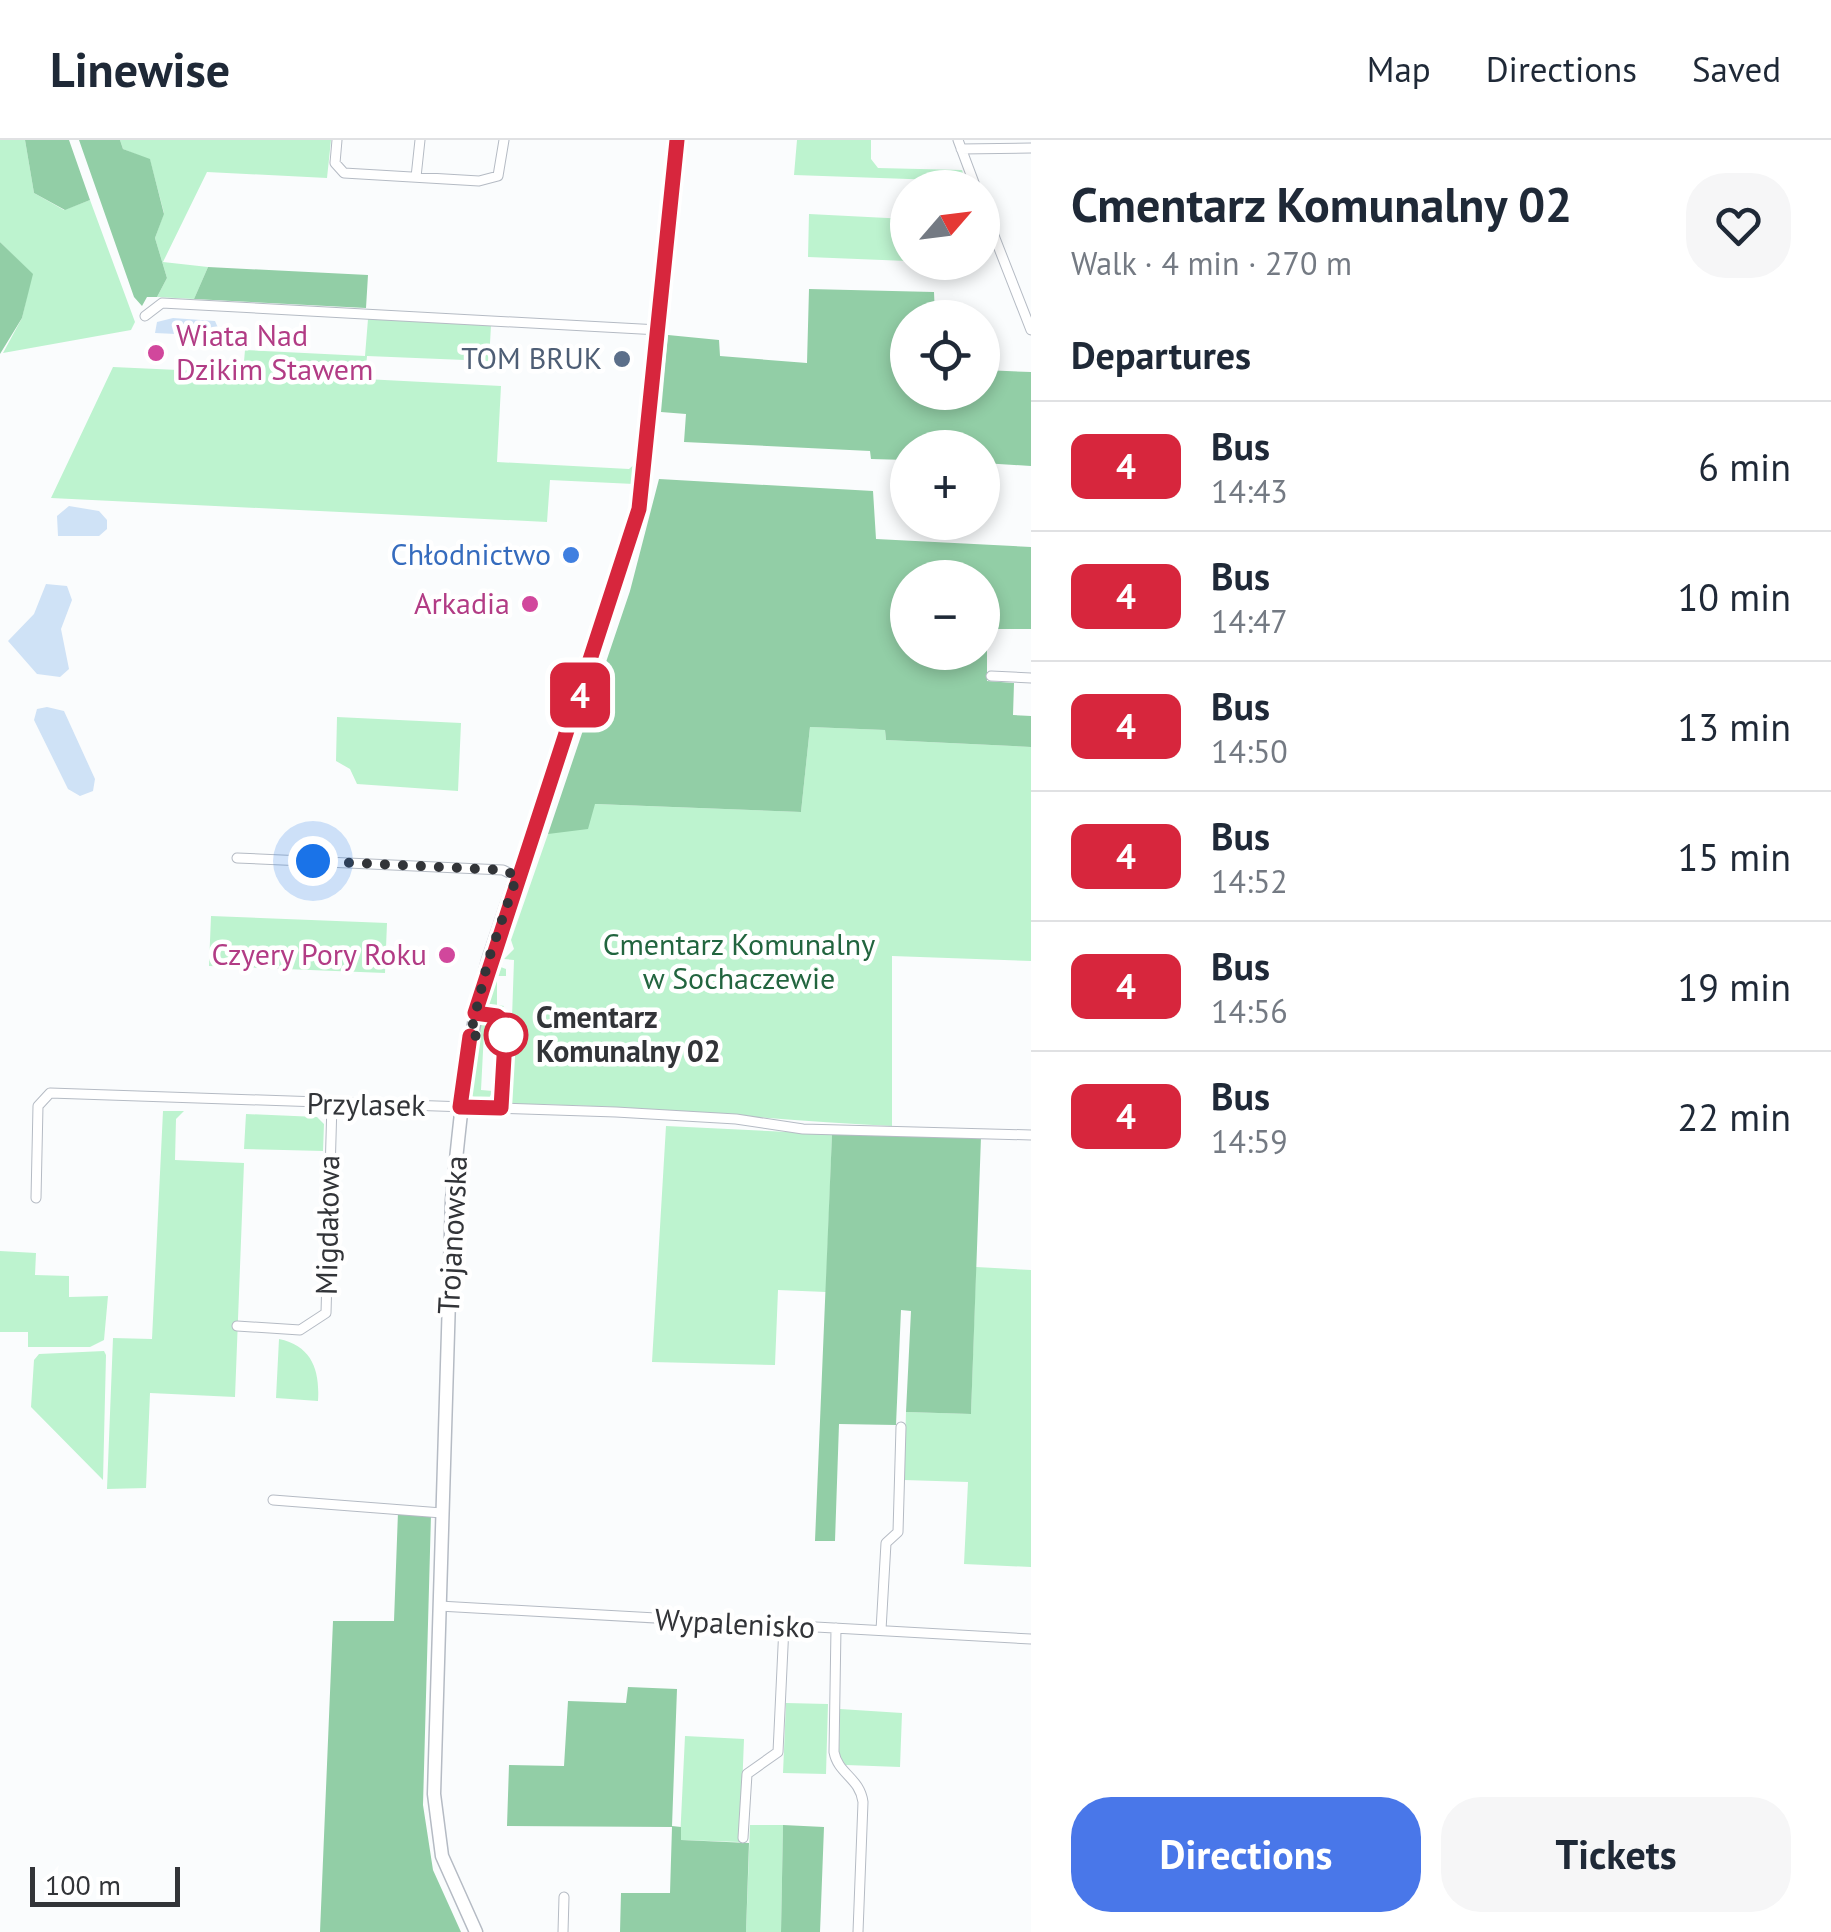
<!DOCTYPE html>
<html lang="en">
<head>
<meta charset="utf-8">
<style>
  :root { --surface:#fff; --page:#f6f6f7; --text:#1f2937; --muted:#747a83; --line:#e0e1e3; --accent:#4977e9 }
  body { margin:0; font-family:"PT Sans",sans-serif; background:var(--page); color:var(--text); height:100vh; display:flex; flex-direction:column; font-size:38px; white-space:nowrap }
  * { box-sizing:border-box; margin:0 }
  p { font-size:32px; color:var(--muted) }
  .icon { flex:none; width:55px; height:55px; fill:none; stroke:currentColor; stroke-width:2; stroke-linecap:round; stroke-linejoin:round }
  .map { position:relative; flex:1; overflow:hidden }
  .panel { display:flex; flex-direction:column; background:var(--surface); width:800px }
  .panel>* { flex:none }
  .badge { padding:0 20px; border-radius:15px; font-size:35px; line-height:65px }
  .needle { width:65px; rotate:62deg }
  .controls { position:absolute; left:890px; top:30px; display:grid; gap:20px }
  .controls a { display:grid; place-items:center; width:110px; height:110px; border-radius:50%; background:var(--surface); box-shadow:0 5px 15px #0003; font-size:50px }
  .scale { position:absolute; left:30px; bottom:25px; width:150px; box-sizing:border-box; padding-left:10px; border:5px solid #323438; border-top:0; font-size:28px; line-height:35px; white-space:nowrap; color:#323438; -webkit-text-stroke:8px #fff; paint-order:stroke }
  .you { position:absolute; width:50px; height:50px; margin:-25px; border:8px solid #fff; border-radius:50%; background:#1a73e8; box-shadow:0 0 0 15px #1a73e833 }
  .map>.badge { position:absolute; translate:-50% -50%; box-shadow:0 0 0 5px #fff }
  h2 { padding:0 40px; font-size:38px; line-height:90px }
  .round { display:grid; place-items:center; flex:none; width:105px; height:105px; border-radius:40px; background:var(--page) }
  .head { display:flex; align-items:center; justify-content:space-between; height:170px; padding:0 40px }
  h1 { font-size:48px; font-weight:700; line-height:75px }
  .action { display:flex; gap:20px; margin-top:auto; padding:20px 40px }
  .action a { flex:1; height:115px; border-radius:40px; background:var(--accent); color:#fff; font-size:40px; font-weight:700; line-height:115px; text-align:center }
  .action a+a { background:var(--page); color:var(--text) }
  ul { padding:0; list-style:none }
  li { display:flex; align-items:center; gap:30px; height:130px; padding:0 40px; border-top:2px solid var(--line) }
  li div { flex:1 }
  li b { display:block; font-size:38px }
  li em { font-style:normal }
  li .badge { min-width:110px; font-weight:700; text-align:center }
  header { display:flex; align-items:center; gap:60px; box-sizing:border-box; height:140px; padding:0 50px; background:var(--surface); border-bottom:2px solid var(--line) }
  header strong { font-size:48px }
  nav { display:flex; gap:55px; margin-inline-start:auto; font-size:35px }
  main { display:flex; flex:1; min-height:0 }
  .map>svg:first-child { display:block }
</style>
</head>
<body>
<header>
<strong>Linewise</strong>
<nav><a>Map</a><a>Directions</a><a>Saved</a></nav>
</header>
<main>
<div class="map">
<svg width="1031" height="1792" viewBox="0 0 1031 1792">
  <rect width="100%" height="100%" fill="#fafcfd"/>
  <path fill="#bdf3cf" d="M 0,0 L 25,0 L 34,53 L 64,70 L 90,60 L 135,182 L 131,190 L 3,213 L 22,178 L 32,134 L 0,102 Z
    M 120,0 L 331,0 L 327,38 L 207,32 L 163,122 L 208,127 L 194,159 L 157,157 L 167,138 L 155,98 L 164,73 L 150,20 L 123,9 Z
    M 797,0 L 871,0 L 871,19 L 878,28 L 962,30 L 966,41 L 794,35 Z
    M 809,74 L 907,79 L 907,121 L 808,117 Z
    M 368,179 L 491,185 L 489,221 L 367,216 L 365,239 L 501,246 L 497,322 L 629,329 L 637,322 L 634,344 L 550,340 L 547,382 L 51,358 L 113,227 L 243,233 L 245,210 L 365,216 Z
    M 337,577 L 461,583 L 458,651 L 357,644 L 350,629 L 336,621 Z
    M 810,587 L 885,590 L 886,600 L 1031,607 L 1031,821 L 892,816 L 892,986 C 764,980 637,964 509,964 L 514,820 L 504,819 L 514,809 L 511,800 L 548,694 L 594,664 L 801,672 Z
    M 211,776 L 387,783 L 385,833 L 209,826 Z
    M 498,826 L 506,829 L 506,836 L 497,836 L 497,865 L 504,866 L 500,871 L 488,868 L 483,855 L 491,828 Z
    M 482,879 L 491,882 L 484,892 L 481,950 L 493,951 L 488,960 L 470,956 Z
    M 163,971 L 184,971 L 176,979 L 175,1020 L 244,1023 L 235,1257 L 150,1253 L 146,1348 L 107,1349 L 113,1198 L 152,1199 Z
    M 246,974 L 317,977 L 324,984 L 323,1011 L 244,1009 Z
    M 666,986 L 832,994 L 826,1152 L 778,1150 L 775,1225 L 652,1222 Z
    M 0,1111 L 36,1113 L 35,1135 L 69,1136 L 69,1157 L 108,1156 L 104,1200 L 90,1207 L 28,1207 L 28,1192 L 0,1192 Z
    M 976,1127 L 1031,1130 L 1031,1427 L 964,1424 L 968,1342 L 904,1340 L 906,1272 L 971,1274 Z
    M 279,1199 C 312,1206 320,1230 318,1261 L 276,1258 Z
    M 104,1211 L 106,1215 L 103,1340 L 31,1267 L 34,1220 L 39,1214 Z
    M 786,1563 L 828,1564 L 826,1634 L 783,1633 Z
    M 840,1569 L 902,1573 L 900,1627 L 846,1625 L 839,1617 Z
    M 685,1596 L 744,1599 L 740,1702 L 680,1700 Z
    M 750,1685 L 783,1685 L 781,1792 L 746,1792 Z"/>
  <path fill="#92cea6" fill-rule="evenodd" d="M 25,0 L 69,0 L 90,60 L 65,70 L 34,53 Z
    M 79,0 L 120,0 L 123,9 L 150,19 L 164,74 L 155,98 L 167,138 L 157,157 L 147,157 L 142,166 L 134,157 Z
    M 0,102 L 33,134 L 22,178 L 0,214 Z
    M 208,127 L 368,135 L 366,168 L 194,159 Z
    M 809,149 L 934,152 L 935,177 L 908,178 L 907,196 L 899,197 L 898,227 L 907,228 L 908,252 L 982,252 L 983,230 L 1031,232 L 1031,326 L 983,323 L 982,308 L 908,308 L 907,320 L 871,319 L 870,311 L 684,302 L 686,274 L 661,272 L 668,195 L 719,200 L 720,216 L 807,223 Z
    M 659,339 L 873,351 L 876,399 L 1031,407 L 1031,489 L 987,489 L 987,541 L 1014,543 L 1013,575 L 1031,576 L 1031,607 L 886,600 L 885,590 L 810,587 L 801,672 L 595,664 L 588,689 L 548,694 L 630,451 ZM 908,438 L 982,438 L 982,512 L 908,512 Z
    M 832,994 L 981,997 L 971,1274 L 906,1272 L 911,1171 L 901,1170 L 896,1285 L 839,1284 L 835,1401 L 815,1401 Z
    M 398,1372 L 431,1375 L 423,1665 L 433,1730 L 461,1792 L 320,1792 L 333,1481 L 394,1481 Z
    M 628,1547 L 677,1549 L 672,1686 L 681,1687 L 681,1700 L 749,1703 L 746,1792 L 620,1792 L 621,1753 L 670,1753 L 672,1687 L 507,1686 L 509,1625 L 564,1626 L 568,1561 L 626,1563 Z
    M 783,1685 L 824,1687 L 820,1792 L 781,1792 Z"/>
  <path fill="#cfe2f6" d="M 173,178 L 215,181 L 222,197 L 180,201 L 176,194 L 155,193 L 157,182 Z
    M 69,366 L 99,371 L 107,380 L 107,389 L 99,396 L 58,396 L 57,376 Z
    M 46,444 L 67,446 L 72,460 L 61,489 L 69,529 L 60,537 L 37,534 L 8,501 L 34,474 Z
    M 47,567 L 64,571 L 95,639 L 93,651 L 80,656 L 68,649 L 34,580 L 37,569 Z"/>
  <g fill="none" stroke-linecap="round" stroke-linejoin="round">
    <g stroke="#b5bbc4" stroke-width="11">
      <path id="street" d="M 337,0 L 335,23 L 344,33 L 479,41 L 498,36 L 504,0
        M 958,0 L 976,48
        M 961,9 L 1031,8
        M 416,37 L 420,0
        M 982,65 L 1031,190
        M 145,176 L 162,163 L 659,190
        M 991,536 L 1031,538
        M 237,718 L 503,730 L 517,737
        M 36,1058 L 38,966 L 50,953 L 616,972 L 736,979 L 803,989 L 1031,995
        M 237,1186 L 300,1190 L 326,1173 L 332,963
        M 273,1360 L 442,1373
        M 439,1466 L 1031,1499
        M 836,1488 L 834,1612 C 838,1634 860,1638 863,1662 L 858,1792
        M 881,1490 L 886,1403 L 898,1392 L 901,1287
        M 743,1698 L 747,1634 L 778,1612 L 784,1486
        M 563,1792 L 564,1757"/>
    </g>
    <g stroke="#b5bbc4" stroke-width="15">
      <path id="secondary" d="M 476,1792 L 442,1716 L 434,1654 L 452,1060 C 460,979 467,900 488,821 L 639,369 L 677,0"/>
    </g>
    <use href="#street" stroke="#fff" stroke-width="9"/>
    <use href="#secondary" stroke="#fff" stroke-width="12"/>
  </g>
  <g fill="none" stroke-linecap="round" stroke-linejoin="round">
    <g stroke="#fff" stroke-width="22">
      <path id="line" d="M 470,896 L 460,967 L 501,968 L 506,883 L 497,876 L 475,873 L 639,369 L 677,0"/>
    </g>
    <use href="#line" stroke="#d7263d" stroke-width="15"/>
    <path stroke="#323438" stroke-width="10" stroke-dasharray="0 18" d="M 313,721 L 503,730 L 517,736 L 488,821 L 470,896 L 506,895"/>
  </g>
  <g fill="#d1479c" stroke="#fff" stroke-width="4">
    <circle cx="156" cy="213" r="10"/>
    <circle cx="530" cy="464" r="10"/>
    <circle cx="447" cy="815" r="10"/>
  </g>
  <circle fill="#5c6f8a" stroke="#fff" stroke-width="4" cx="622" cy="219" r="10"/>
  <circle fill="#3f7fe0" stroke="#fff" stroke-width="4" cx="571" cy="415" r="10"/>
  <circle fill="#fff" stroke="#d7263d" stroke-width="5" cx="506" cy="895" r="20"/>
  <g text-anchor="middle" stroke-width="9" stroke-linejoin="round" paint-order="stroke">
    <g font-size="30" fill="#b23c85" stroke="#fff" text-anchor="end">
      <text x="176" y="206" text-anchor="start">Wiata Nad<tspan x="176" dy="34">Dzikim Stawem</tspan></text>
      <text x="510" y="474">Arkadia</text>
      <text x="427" y="825">Czyery Pory Roku</text>
    </g>
    <g font-size="30" fill="#4e5e75" stroke="#fff" text-anchor="end">
      <text x="602" y="229">TOM BRUK</text>
    </g>
    <g font-size="30" fill="#366cbe" stroke="#fff" text-anchor="end">
      <text x="551" y="425">Chłodnictwo</text>
    </g>
    <g font-size="30" fill="#22653f" stroke="#fff">
      <text x="739" y="815">Cmentarz Komunalny<tspan x="739" dy="34">w Sochaczewie</tspan></text>
    </g>
    <g font-size="30" font-weight="bold" fill="#323438" stroke="#fff" text-anchor="start">
      <text x="536" y="888">Cmentarz<tspan x="536" dy="34">Komunalny 02</tspan></text>
    </g>
    <g font-size="30" fill="#323438" stroke="#fff">
      <text transform="translate(366 965) rotate(1)" y="10">Przylasek</text>
      <text transform="translate(328 1085) rotate(-89)" y="10">Migdałowa</text>
      <text transform="translate(453 1095) rotate(-87)" y="10">Trojanowska</text>
      <text transform="translate(735 1484) rotate(3)" y="10">Wypalenisko</text>
    </g>
  </g>
</svg>
<div class="controls">
<a><svg class="needle" viewBox="-14 -14 28 28"><path d="M0-13l5 13h-10z" fill="#e53935"/><path d="M0 13l5-13h-10z" fill="#747a83"/></svg></a>
<a><svg class="icon" aria-label="locate" viewBox="0 0 24 24"><circle cx="12" cy="12" r="6"/><path d="M12 2v4M12 18v4M2 12h4M18 12h4"/></svg></a>
<a>+</a>
<a>−</a>
</div>
<div class="scale">100 m</div>
<div class="you" style="left:313px;top:721px"></div>
<b class="badge" style="left:580px;top:555px;background:#d7263d;color:#fff">4</b>
</div>
<section class="panel">
<div class="head"><div><h1>Cmentarz Komunalny 02</h1><p>Walk · 4 min · 270 m</p></div><a class="round"><svg class="icon" aria-label="heart" viewBox="0 0 24 24"><path d="M12 20l-8-8c-3-5 5-10 8-4 3-6 11-1 8 4z"/></svg></a></div>
<h2>Departures</h2>
<ul>
<li><span class="badge" style="background:#d7263d;color:#fff">4</span><div><b>Bus</b><p>14:43</p></div><em>6 min</em></li>
<li><span class="badge" style="background:#d7263d;color:#fff">4</span><div><b>Bus</b><p>14:47</p></div><em>10 min</em></li>
<li><span class="badge" style="background:#d7263d;color:#fff">4</span><div><b>Bus</b><p>14:50</p></div><em>13 min</em></li>
<li><span class="badge" style="background:#d7263d;color:#fff">4</span><div><b>Bus</b><p>14:52</p></div><em>15 min</em></li>
<li><span class="badge" style="background:#d7263d;color:#fff">4</span><div><b>Bus</b><p>14:56</p></div><em>19 min</em></li>
<li><span class="badge" style="background:#d7263d;color:#fff">4</span><div><b>Bus</b><p>14:59</p></div><em>22 min</em></li>
</ul>
<div class="action"><a>Directions</a><a>Tickets</a></div>
</section>
</main>
</body>
</html>
